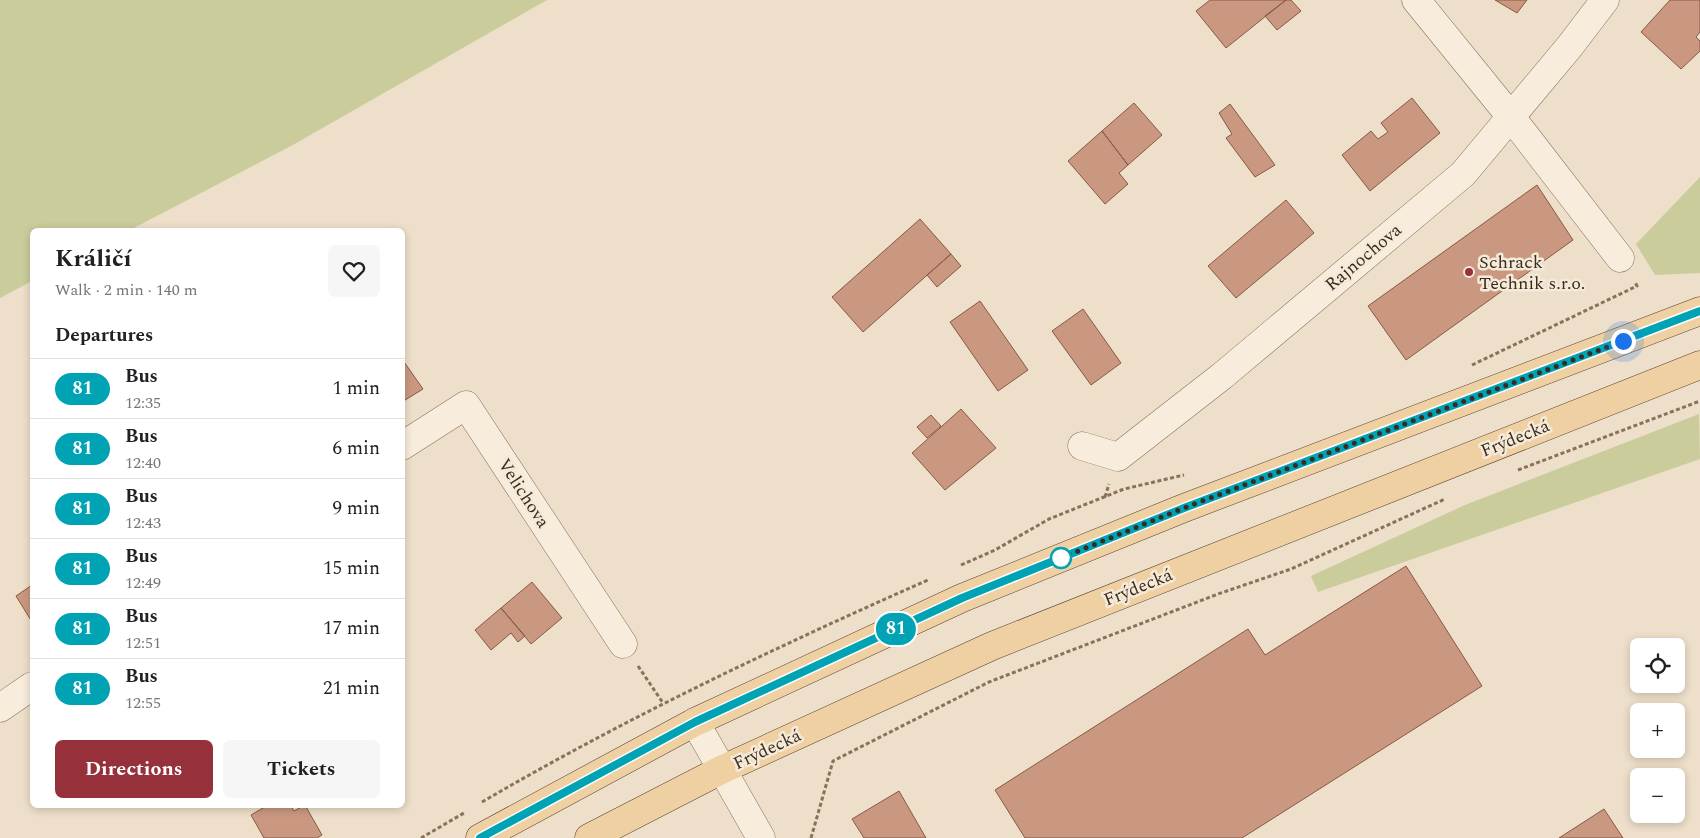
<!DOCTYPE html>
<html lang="en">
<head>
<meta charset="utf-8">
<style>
  :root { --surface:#fff; --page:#f6f6f6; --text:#202124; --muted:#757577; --line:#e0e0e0; --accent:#96303a }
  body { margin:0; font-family:Spectral,serif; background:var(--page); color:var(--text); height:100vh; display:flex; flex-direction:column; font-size:19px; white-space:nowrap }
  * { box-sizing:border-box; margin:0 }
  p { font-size:16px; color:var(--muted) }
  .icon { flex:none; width:28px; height:28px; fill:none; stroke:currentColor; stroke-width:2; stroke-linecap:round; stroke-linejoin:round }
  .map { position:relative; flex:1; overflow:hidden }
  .details { position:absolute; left:30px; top:228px; width:375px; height:580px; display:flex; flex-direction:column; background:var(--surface); border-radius:8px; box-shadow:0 2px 8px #0003 }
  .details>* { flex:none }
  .badge { padding:0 10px; border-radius:16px; font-size:18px; line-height:32px }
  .tools { position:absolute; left:1630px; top:638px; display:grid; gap:10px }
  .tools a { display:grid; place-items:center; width:55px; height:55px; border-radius:8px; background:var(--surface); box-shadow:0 2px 8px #0003; font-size:25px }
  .you { position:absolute; width:25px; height:25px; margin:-12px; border:4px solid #fff; border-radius:50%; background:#1a73e8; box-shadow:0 0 0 8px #1a73e833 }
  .map>.badge { position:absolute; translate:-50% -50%; box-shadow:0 0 0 2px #fff }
  h2 { padding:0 25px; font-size:19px; line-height:45px }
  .round { display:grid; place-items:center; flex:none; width:52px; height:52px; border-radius:8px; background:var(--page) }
  .head { display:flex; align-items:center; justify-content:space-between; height:85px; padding:0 25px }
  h1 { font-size:24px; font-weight:700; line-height:38px }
  .cta { display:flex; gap:10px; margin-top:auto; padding:10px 25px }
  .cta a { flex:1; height:58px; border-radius:8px; background:var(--accent); color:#fff; font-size:20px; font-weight:700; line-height:58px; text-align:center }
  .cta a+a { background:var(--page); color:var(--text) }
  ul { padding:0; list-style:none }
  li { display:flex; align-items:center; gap:15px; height:60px; padding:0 25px; border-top:1px solid var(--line) }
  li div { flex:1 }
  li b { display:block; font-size:19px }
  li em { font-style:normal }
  li .badge { min-width:55px; font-weight:700; text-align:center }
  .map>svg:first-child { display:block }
</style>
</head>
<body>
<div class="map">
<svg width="1700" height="838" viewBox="0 0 1700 838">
  <rect width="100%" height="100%" fill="#eddfc9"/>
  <path fill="#cacc9c" d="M 0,0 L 547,0 L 291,146 L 130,230 L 32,230 L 32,281 L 0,298 Z
    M 1700,177 L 1700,273 L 1655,275 L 1636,244 Z
    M 1699,414 L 1700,459 L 1318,592 L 1311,576 L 1465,505 Z"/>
  <path fill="#ca9880" stroke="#885944" d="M 1210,0 L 1286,0 L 1226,48 L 1196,11 Z
    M 1286,0 L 1291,0 L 1301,11 L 1277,30 L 1265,16 Z
    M 1495,0 L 1527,0 L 1517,13 Z
    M 1670,0 L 1700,0 L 1700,32 L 1696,37 L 1700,41 L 1700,51 L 1681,69 L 1641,32 Z
    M 1412,98 L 1440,133 L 1370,191 L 1342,155 L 1371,131 L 1378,139 L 1388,132 L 1381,123 Z
    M 1134,103 L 1162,135 L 1128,165 L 1102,131 Z
    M 1230,104 L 1275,165 L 1255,177 L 1226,138 L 1232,134 L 1219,113 Z
    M 1102,131 L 1128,165 L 1119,173 L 1128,184 L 1105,204 L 1068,161 Z
    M 1537,185 L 1573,240 L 1406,360 L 1368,306 Z
    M 1286,200 L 1314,233 L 1236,298 L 1208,266 Z
    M 920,219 L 951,254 L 863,332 L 832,297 Z
    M 951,254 L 961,266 L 937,287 L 927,275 Z
    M 980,301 L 1028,370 L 998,391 L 950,322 Z
    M 1083,309 L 1121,363 L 1091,385 L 1052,331 Z
    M 402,359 L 423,389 L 402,402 Z
    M 961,409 L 996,448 L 945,490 L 912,453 Z
    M 931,415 L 941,426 L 927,438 L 917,427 Z
    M 1406,566 L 1482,686 L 1242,838 L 1025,838 L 995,790 L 1248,629 L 1265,655 Z
    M 532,582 L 562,618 L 531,644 L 501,608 Z
    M 32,585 L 32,622 L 16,596 Z
    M 501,608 L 525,636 L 518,642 L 511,633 L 491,650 L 475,630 Z
    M 899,791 L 926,838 L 864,838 L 852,819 Z
    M 268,805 L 290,805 L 294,811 L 305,805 L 322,835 L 317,838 L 264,838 L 251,815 Z
    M 1604,809 L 1623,838 L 1559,838 Z"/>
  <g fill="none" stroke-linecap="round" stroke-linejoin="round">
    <g stroke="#89715e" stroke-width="29">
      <path id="minor" d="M 1416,0 L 1511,117 L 1620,258
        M 402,446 L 466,405 L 623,644
        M 1082,446 L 1118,457 L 1222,376 L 1463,174 L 1570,46 L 1605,0
        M 0,708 L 32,686
        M 695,722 L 761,838"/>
    </g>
    <g stroke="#574032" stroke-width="29">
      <path id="major" d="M 480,838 L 695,722 L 962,598 L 1184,508 L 1700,311
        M 589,838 L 721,770 L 992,646 L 1700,365"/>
    </g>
    <path stroke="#89715e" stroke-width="3" stroke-dasharray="4 2.5" stroke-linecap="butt" d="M 1472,365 L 1637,286 L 1635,282
      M 1518,470 L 1700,401
      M 1105,497 L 1109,484
      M 961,565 L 995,550 L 1049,519 L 1124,489 L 1184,475
      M 638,666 L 663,703
      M 482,802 C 626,718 776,647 928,580
      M 421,838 L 464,813
      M 811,838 L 833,761 L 989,682 L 1218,594 L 1291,569 L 1445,499"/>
    <use href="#minor" stroke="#f8eddc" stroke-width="28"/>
    <use href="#major" stroke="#eed0a3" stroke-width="28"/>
  </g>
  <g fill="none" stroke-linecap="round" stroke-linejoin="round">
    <g stroke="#fff" stroke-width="11">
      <path id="line" d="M 480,838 L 695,722 L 962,598 L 1184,508 L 1700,311"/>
    </g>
    <use href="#line" stroke="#00a3b4" stroke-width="8"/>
    <path stroke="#3a2b21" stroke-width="5" stroke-dasharray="0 9" d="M 1061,558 L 1184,508 L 1623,341"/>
  </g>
  <circle fill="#96303a" stroke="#f5ead8" stroke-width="2" cx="1469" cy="272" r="5"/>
  <circle fill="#fff" stroke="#00a3b4" stroke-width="2.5" cx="1061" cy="558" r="10"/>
  <g text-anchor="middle" stroke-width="5" stroke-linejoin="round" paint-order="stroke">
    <g font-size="18" fill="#3a2b21" stroke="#f5ead8">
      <text transform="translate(1363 257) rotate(-40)" y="6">Rajnochova</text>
      <text transform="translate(1515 438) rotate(-22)" y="6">Frýdecká</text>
      <text transform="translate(524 493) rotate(57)" y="6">Velichova</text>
      <text transform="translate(1138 587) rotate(-22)" y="6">Frýdecká</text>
      <text transform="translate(767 749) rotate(-25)" y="6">Frýdecká</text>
    </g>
    <g font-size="18" fill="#3a2b21" stroke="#f5ead8" text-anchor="start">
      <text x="1479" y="268">Schrack<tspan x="1479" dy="21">Technik s.r.o.</tspan></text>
    </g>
  </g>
</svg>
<div class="tools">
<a><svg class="icon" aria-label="locate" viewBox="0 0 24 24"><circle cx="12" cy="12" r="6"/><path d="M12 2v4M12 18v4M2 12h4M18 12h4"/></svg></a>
<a>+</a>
<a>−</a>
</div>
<div class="you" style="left:1623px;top:341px"></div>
<b class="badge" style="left:896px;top:629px;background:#00a3b4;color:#fff">81</b>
<section class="details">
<div class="head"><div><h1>Králičí</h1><p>Walk · 2 min · 140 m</p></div><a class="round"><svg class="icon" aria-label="heart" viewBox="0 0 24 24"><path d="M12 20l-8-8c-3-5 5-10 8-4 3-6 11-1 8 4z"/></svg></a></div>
<h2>Departures</h2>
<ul>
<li><span class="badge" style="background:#00a3b4;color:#fff">81</span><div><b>Bus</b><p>12:35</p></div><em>1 min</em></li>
<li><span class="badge" style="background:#00a3b4;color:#fff">81</span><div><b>Bus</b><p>12:40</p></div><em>6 min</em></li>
<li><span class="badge" style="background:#00a3b4;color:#fff">81</span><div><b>Bus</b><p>12:43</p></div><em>9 min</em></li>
<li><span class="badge" style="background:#00a3b4;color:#fff">81</span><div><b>Bus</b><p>12:49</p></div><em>15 min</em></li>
<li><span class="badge" style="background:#00a3b4;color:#fff">81</span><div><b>Bus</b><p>12:51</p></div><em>17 min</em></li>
<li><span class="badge" style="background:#00a3b4;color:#fff">81</span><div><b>Bus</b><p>12:55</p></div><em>21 min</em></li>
</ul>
<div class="cta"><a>Directions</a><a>Tickets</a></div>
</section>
</div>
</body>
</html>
